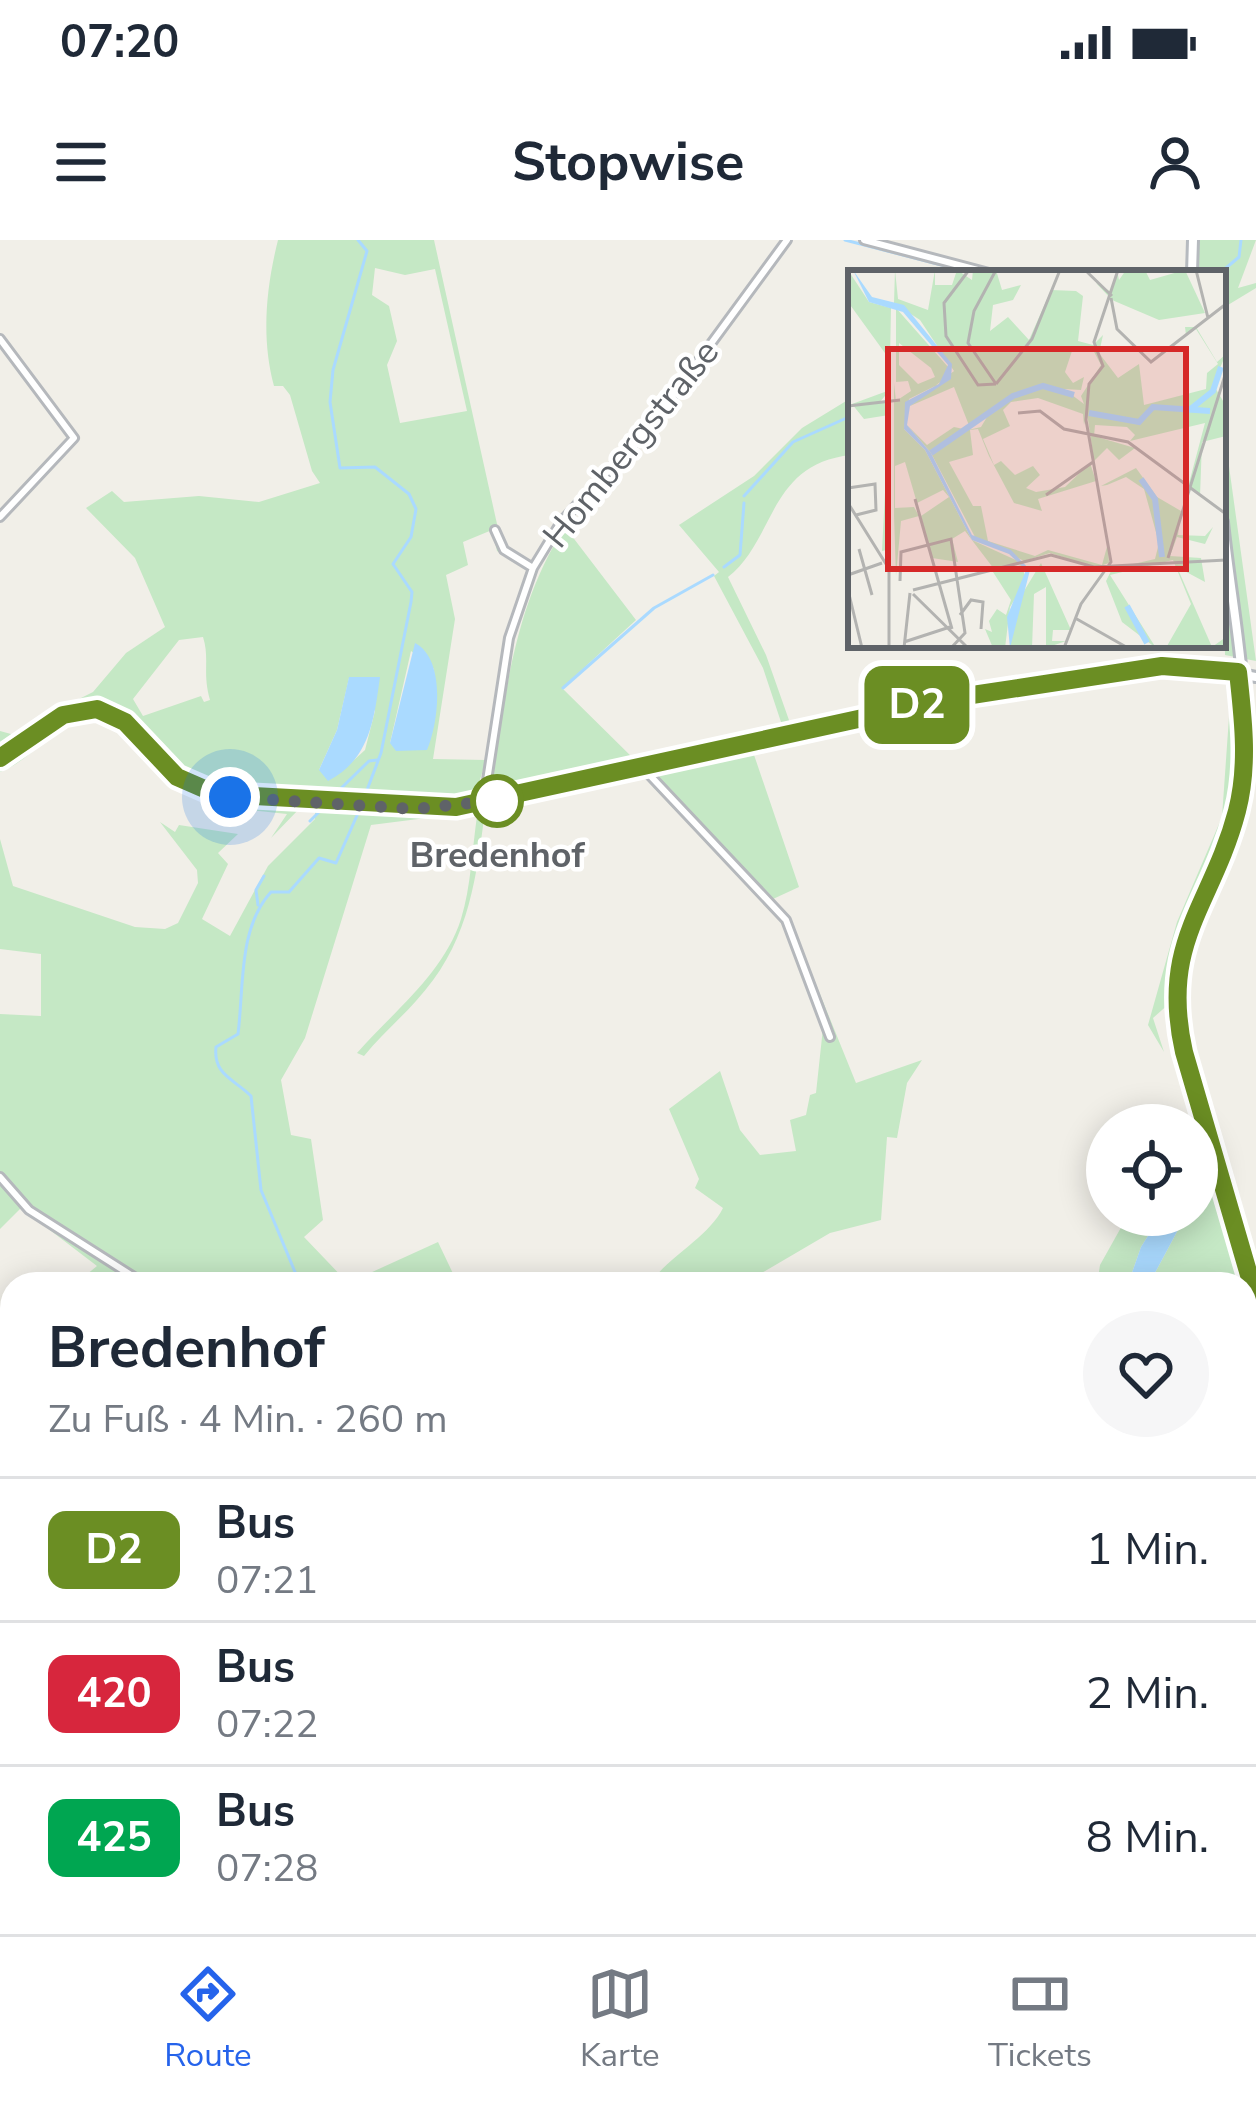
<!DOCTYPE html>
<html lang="de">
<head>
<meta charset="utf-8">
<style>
  :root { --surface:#fff; --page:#f6f6f7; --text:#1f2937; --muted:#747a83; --line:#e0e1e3; --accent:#2563eb }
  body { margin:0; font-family:"Nunito Sans",sans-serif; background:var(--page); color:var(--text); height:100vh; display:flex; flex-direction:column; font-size:45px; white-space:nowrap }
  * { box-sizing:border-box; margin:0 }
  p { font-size:39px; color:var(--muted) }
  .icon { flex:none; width:66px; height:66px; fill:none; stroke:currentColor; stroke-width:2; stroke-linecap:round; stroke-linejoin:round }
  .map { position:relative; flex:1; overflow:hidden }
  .drawer { position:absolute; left:0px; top:1032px; width:1257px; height:663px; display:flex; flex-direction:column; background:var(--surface); border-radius:36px 36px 0 0; box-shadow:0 6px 30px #0003 }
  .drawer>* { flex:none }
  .badge { padding:0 24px; border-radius:18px; font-size:42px; line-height:78px }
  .tools { position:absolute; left:1086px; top:864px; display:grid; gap:24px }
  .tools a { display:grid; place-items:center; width:132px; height:132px; border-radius:50%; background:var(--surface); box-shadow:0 6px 30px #0003; font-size:60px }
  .you { position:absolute; width:60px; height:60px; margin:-30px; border:9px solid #fff; border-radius:50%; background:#1a73e8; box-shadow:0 0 0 18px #1a73e833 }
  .map>.badge { position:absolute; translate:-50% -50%; box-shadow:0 0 0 6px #fff }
  .round { display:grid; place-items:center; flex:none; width:126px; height:126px; border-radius:63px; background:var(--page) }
  .head { display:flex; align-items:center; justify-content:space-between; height:204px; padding:0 48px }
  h1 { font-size:57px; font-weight:700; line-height:90px }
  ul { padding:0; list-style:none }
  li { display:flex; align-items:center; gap:36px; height:144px; padding:0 48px; border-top:3px solid var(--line) }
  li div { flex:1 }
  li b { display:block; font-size:45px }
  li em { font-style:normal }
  li .badge { min-width:132px; font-weight:700; text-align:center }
  .status { display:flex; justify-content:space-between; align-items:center; height:84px; padding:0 60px; background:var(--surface); direction:ltr }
  .status svg { height:33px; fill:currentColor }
  header { display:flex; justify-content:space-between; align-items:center; height:156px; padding:0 48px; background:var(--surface); font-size:54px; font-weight:700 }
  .menu { display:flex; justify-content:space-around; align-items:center; height:168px; border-top:3px solid var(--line); background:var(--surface); font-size:33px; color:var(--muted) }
  .menu a { display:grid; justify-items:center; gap:6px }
  .menu .selected { color:var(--accent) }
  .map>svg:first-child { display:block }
</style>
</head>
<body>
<div class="status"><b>07:20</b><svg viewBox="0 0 49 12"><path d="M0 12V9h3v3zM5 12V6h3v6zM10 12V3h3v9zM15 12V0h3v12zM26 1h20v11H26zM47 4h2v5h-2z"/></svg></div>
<header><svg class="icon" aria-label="menu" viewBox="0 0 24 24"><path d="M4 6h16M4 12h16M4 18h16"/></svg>Stopwise<svg class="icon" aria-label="person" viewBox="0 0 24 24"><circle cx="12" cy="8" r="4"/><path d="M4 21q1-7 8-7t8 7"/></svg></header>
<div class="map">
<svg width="1256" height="1694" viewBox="0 0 1256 1694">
  <rect width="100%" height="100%" fill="#f1efe8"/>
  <path fill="#c5e8c5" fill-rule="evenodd" d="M 278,0 L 434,0 L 497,284 L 506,308 L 527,320 L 524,328 L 497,311 L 492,290 L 463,302 L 468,325 L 446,335 L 455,379 L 433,519 L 486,520 L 478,546 L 469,555 L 366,560 L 362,571 L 434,577 L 371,585 L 305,798 L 281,840 L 291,895 L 311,899 L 323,980 L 304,997 L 348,1043 L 438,1002 L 458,1044 L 75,1044 L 97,1026 L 21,968 L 0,989 L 0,774 L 41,776 L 41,714 L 0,709 L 0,599 L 13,646 L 135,687 L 165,689 L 178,683 L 198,643 L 197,630 L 160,582 L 175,592 L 179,585 L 238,594 L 218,613 L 228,624 L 202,679 L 230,696 L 268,626 L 315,579 L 315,569 L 300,568 L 271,598 L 287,574 C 247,570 206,567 171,545 C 143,527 126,475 86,482 C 50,487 32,520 0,532 L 0,491 L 22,497 L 55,471 L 93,452 L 126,413 L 165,387 L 135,318 L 86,268 L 112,251 L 124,262 L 199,256 L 259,262 L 320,243 L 312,231 L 290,155 L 283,146 L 274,146 C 261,98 266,48 278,0 ZM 375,28 L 405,35 L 435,29 L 467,171 L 400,183 L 387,125 L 397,101 L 389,66 L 372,55 ZM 203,397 C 210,419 202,432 210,460 L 204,462 L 201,456 L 143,476 L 133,459 L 179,400 ZM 411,411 L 434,429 L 435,480 L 390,503 ZM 349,438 L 375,471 L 365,510 L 343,530 L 319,530 L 337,490 Z
    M 1187,0 L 1256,0 L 1238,48 L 1256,43 L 1256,48 L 1223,68 L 1223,33 L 1186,33 Z
    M 851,158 L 851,215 C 768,224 776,299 728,337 L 766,415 L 790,483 L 782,485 L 763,428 L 714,336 L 719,332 L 679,285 L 754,236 L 802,188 Z
    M 1223,183 L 1256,421 L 1225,415 Z
    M 565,287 L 636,380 L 562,448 L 638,523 L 505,553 L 492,536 C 507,448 515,364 565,287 Z
    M 1235,476 L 1233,564 L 1183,687 L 1171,762 L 1153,778 L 1164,812 L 1148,785 L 1177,682 L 1222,577 L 1229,477 Z
    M 752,509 L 799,647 L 773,659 L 796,695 L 856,843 L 922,820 L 907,843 L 897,898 L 887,897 L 881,980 L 830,993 L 743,1044 L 650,1044 C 665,1019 708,998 723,968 L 695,948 L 699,939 L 669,869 L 720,831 L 740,890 L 760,915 L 796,911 L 790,880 L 806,875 L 810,855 L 816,853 L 823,788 L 786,685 L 653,547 L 654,532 Z
    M 477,576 L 484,578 C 475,649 466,707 416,761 C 399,780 380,796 364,816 L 357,813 C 393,772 444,733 461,679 C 471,647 472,610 477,576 Z
    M 1216,942 L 1245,1044 L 1149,1044 L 1186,975 L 1197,975 L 1197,961 Z
    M 1128,975 L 1161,975 L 1141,1007 L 1128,1044 L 1097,1044 L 1100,1025 Z
    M 12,1094 L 12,1375 L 0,1383 L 0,1097 Z
    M 12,1406 L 12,1570 L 0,1585 L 0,1415 Z
    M 300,1683 L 1141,1683 L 1142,1694 L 915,1694 L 905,1686 C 728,1683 552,1694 375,1689 L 375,1694 L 302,1694 Z"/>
  <path fill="#aadaff" d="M 415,403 C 446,419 439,482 427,510 L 396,511 L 390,503 Z
    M 349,437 L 380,437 C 374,480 370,519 328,541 L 319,530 L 337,490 Z
    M 1161,975 L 1186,975 L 1149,1044 L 1128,1044 L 1141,1007 Z"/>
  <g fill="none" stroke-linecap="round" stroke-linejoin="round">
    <path stroke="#aadaff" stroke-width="3" d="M 358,0 L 367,11 L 333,130 L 330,162 L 340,228 L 375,227 L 409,254 L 416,269 L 411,297 L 393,324 L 412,352 L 411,362 L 381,513 L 364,558
      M 845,0 L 953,28
      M 1220,33 L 1239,17 L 1241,0
      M 744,256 L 793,202 L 851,176
      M 724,327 L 740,315 L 744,263
      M 563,448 L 654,368 L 713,335
      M 330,559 L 369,521 L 377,520
      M 310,581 L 322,569
      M 258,665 L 256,650 L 264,636
      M 300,1044 L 261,950 L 251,856 C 234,839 213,835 216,807 L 238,794 C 244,747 238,688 271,652 L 289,652 L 319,618 L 336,623 L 359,571"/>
    <g stroke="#b5b8bc" stroke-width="12">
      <path id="street" d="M 864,0 L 989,33
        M 0,99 L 74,198 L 0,277
        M 495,290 L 504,310 L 533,328
        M 643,528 L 786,680 L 830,797
        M 484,560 L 509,398 L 533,328 L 561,282 L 655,180 L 787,0
        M 0,937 L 29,970 L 145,1044
        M 0,1229 L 12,1226
        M 1245,1286 L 1256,1283
        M 0,1336 L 12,1330
        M 1245,1432 L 1256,1429
        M 1245,1442 L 1256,1483
        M 1245,1619 L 1256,1619
        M 297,1683 L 299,1694"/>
    </g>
    <g stroke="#b6babf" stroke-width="14">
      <path id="secondary" d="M 1192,33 L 1193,0
        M 1223,282 C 1231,363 1254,468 1242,548 C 1227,651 1157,692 1184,811 L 1256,1059
        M 0,518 L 63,475 L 97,469 L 125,481 L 177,537 L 216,554 L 456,567 L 894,470 L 1099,434 L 1188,424 L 1256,437"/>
    </g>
    <use href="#street" stroke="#fff" stroke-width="6"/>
    <use href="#secondary" stroke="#fff" stroke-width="8"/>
    <path stroke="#b6b7b8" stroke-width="3" stroke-dasharray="3 15" stroke-linecap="butt" d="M 1245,1657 L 1256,1658
      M 0,1672 L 12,1672
      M 1245,1676 L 1256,1676
      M 43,1694 L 74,1683"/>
  </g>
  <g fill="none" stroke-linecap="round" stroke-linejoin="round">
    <g stroke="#fff" stroke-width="27">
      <path id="line" d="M 0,518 L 63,475 L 97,469 L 125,482 L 177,537 L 216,554 L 456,567 L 959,457 L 1162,426 L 1238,432 C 1243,478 1249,525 1237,571 C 1212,666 1159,701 1184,812 L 1256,1059"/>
    </g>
    <use href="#line" stroke="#6b8e23" stroke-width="18"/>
    <path stroke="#5f6368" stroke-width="12" stroke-dasharray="0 21.6" d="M 230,557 L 414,569 L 502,560 L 497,561"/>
  </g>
  <circle fill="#fff" stroke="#6b8e23" stroke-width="6" cx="497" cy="561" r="24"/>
  <g text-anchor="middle" stroke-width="9" stroke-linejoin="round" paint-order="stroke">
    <g font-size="36" fill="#5f6368" stroke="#fff">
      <text transform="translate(630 203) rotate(-51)" y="13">Hombergstraße</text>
    </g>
    <g font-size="36" font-weight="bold" fill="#5f6368" stroke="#fff">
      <text x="497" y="627">Bredenhof</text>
    </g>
  </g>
  <g transform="translate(848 30)">
    <rect width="378" height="378" fill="#f1efe8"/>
    <path d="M 0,0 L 21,32 L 43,38 L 42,90 L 0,32 ZM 47,0 L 50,29 L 80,40 L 87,0 L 87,15 L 104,15 L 109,0 L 124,10 L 125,0 L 148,0 L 154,20 L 173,15 L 165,30 L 145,35 L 142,61 L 160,47 L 181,70 L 203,20 L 228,21 L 235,26 L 230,71 L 245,75 L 255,65 L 251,83 L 270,108 L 291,94 L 296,135 L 358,119 L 359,103 L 370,94 L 348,59 L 338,65 L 337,57 L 348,57 L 369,92 L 378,84 L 365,114 L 378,136 L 378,166 L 354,172 L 352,226 L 340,217 L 357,153 L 282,171 L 287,165 L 279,157 L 247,155 L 246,166 L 287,178 L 271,190 L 259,178 L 246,191 L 239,143 L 236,155 L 235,144 L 190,128 L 163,132 L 155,140 L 162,156 L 135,169 L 146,195 L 153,191 L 167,205 L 185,196 L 192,205 L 178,218 L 188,222 L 217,217 L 242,193 L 248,211 L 190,229 L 194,241 L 166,233 L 141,186 L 130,159 L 122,160 L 125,185 L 101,192 L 125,236 L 133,236 L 140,271 L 187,286 L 200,280 L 254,295 L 260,273 L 261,293 L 252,296 L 242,296 L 202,283 L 176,291 L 127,267 L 83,183 L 59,155 L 62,136 L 106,101 L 72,50 L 46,33 ZM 243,76 L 253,95 L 233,126 L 236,134 L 216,119 L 233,120 L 236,107 L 225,113 L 217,102 L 224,81 ZM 106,117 L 122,158 L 142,142 L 133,157 L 120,160 L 106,157 L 79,175 L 59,155 L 62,136 ZM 269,0 L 271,10 L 278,0 L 297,0 L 302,10 L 337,0 L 357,43 L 311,50 L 264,30 L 248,13 L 263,22 ZM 48,38 L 101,98 L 91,114 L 61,129 L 56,159 L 77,180 L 124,270 L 172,292 L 146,299 L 117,261 L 104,269 L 110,292 L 84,288 L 73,246 L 101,227 L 95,220 L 69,233 L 57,192 L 47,196 L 47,238 L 66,237 L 71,246 L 53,251 L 48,306 L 46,246 L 46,113 L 48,131 L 63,121 L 60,111 L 48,112 ZM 51,73 L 83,98 L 87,107 L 70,114 L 51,95 ZM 42,120 L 31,133 L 42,131 L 43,279 L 34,281 L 41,145 L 16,149 L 4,134 ZM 288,198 L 309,227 L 333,241 L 330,265 L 357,266 L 365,257 L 357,274 L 329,267 L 322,286 L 353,288 L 357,312 L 329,297 L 364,377 L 378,367 L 378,378 L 319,376 L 343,334 L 325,290 L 262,305 L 308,378 L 274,352 L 258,311 L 264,299 L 307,289 L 311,273 L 296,219 L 278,207 L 259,215 L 253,216 ZM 193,293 L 223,360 L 205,360 L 204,371 L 218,371 L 198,378 L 198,317 L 186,324 L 184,378 L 162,378 L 167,336 ZM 174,295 L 178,311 L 162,337 L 157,378 L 145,378 L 137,359 L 144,362 L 141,351 L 149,339 L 158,345 L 163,330 L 145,302 Z" fill="#c5e8c5" fill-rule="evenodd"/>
    <path d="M 5,0 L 24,27 L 56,35 L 104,94 L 103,109 L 62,136 L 59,155 L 83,183 L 124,265 L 163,280 L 182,300 L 162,378 L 159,347 L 178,300 L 161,284 L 124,270 L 77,180 L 56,159 L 57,132 L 91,114 L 100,95 L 55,42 L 21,32 Z" fill="#aadaff"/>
    <path fill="none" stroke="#aadaff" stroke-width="6" d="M 340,141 L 365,121 L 373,97M 241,143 L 291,152 L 305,137 L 362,141M 83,183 L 165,126 L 195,116 L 226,125M 293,209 L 307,229 L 314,287M 279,336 L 299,373"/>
    <path fill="none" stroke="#b3b3b1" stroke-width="3" d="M 121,0 L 96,33 L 98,66 L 130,115 L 148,114M 237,0 L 264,26M 348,0 L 360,48M 263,28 L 269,59 L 303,92 L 378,34M 148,114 L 184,69 L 212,0M 148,114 L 120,73 L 126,41 L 148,0M 0,136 L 52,130M 170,143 L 192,141 L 216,159 L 280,172 L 378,244M 0,218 L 27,214 L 28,240 L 8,245M 198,225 L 245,192M 67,229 L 104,359M 0,233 L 43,302M 11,279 L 24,325M 320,288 L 378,102M 0,305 L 34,293M 52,311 L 53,282 L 103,269 L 117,363 L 103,378M 0,320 L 14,378M 65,320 L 203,285 L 246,297 L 378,290M 65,324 L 120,378M 112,345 L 123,330 L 135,332 L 133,359M 227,348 L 280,378M 56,372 L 102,357M 41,378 L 41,300M 56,378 L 62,323M 216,378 L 233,334 L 263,292 L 238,150 L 241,114 L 255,96 L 246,72 L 270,0"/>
    <path fill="#d62828" fill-opacity="0.15" stroke="#d62828" stroke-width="6" d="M 40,79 L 338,79 L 338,299 L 40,299 Z"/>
    <rect width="378" height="378" fill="none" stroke="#5f6368" stroke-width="6"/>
  </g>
</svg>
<div class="tools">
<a><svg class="icon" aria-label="locate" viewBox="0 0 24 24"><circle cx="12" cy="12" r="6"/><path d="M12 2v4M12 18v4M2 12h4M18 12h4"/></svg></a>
</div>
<div class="you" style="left:230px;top:557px"></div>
<b class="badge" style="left:917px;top:465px;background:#6b8e23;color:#fff">D2</b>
<section class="drawer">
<div class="head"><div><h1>Bredenhof</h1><p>Zu Fuß · 4 Min. · 260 m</p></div><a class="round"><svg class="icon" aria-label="heart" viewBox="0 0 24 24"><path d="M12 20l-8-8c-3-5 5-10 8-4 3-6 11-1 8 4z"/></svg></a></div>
<ul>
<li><span class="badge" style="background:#6b8e23;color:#fff">D2</span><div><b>Bus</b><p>07:21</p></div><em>1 Min.</em></li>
<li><span class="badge" style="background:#d7263d;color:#fff">420</span><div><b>Bus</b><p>07:22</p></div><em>2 Min.</em></li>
<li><span class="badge" style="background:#00a651;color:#fff">425</span><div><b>Bus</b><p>07:28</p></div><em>8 Min.</em></li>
</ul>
</section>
</div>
<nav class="menu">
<a class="selected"><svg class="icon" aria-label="directions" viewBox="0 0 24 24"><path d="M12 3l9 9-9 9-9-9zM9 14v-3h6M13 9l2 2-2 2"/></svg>Route</a>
<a><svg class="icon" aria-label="map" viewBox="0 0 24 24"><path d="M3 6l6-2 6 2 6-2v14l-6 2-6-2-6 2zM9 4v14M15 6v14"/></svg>Karte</a>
<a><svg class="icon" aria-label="tickets" viewBox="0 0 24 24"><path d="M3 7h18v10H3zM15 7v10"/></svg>Tickets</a>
</nav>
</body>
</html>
